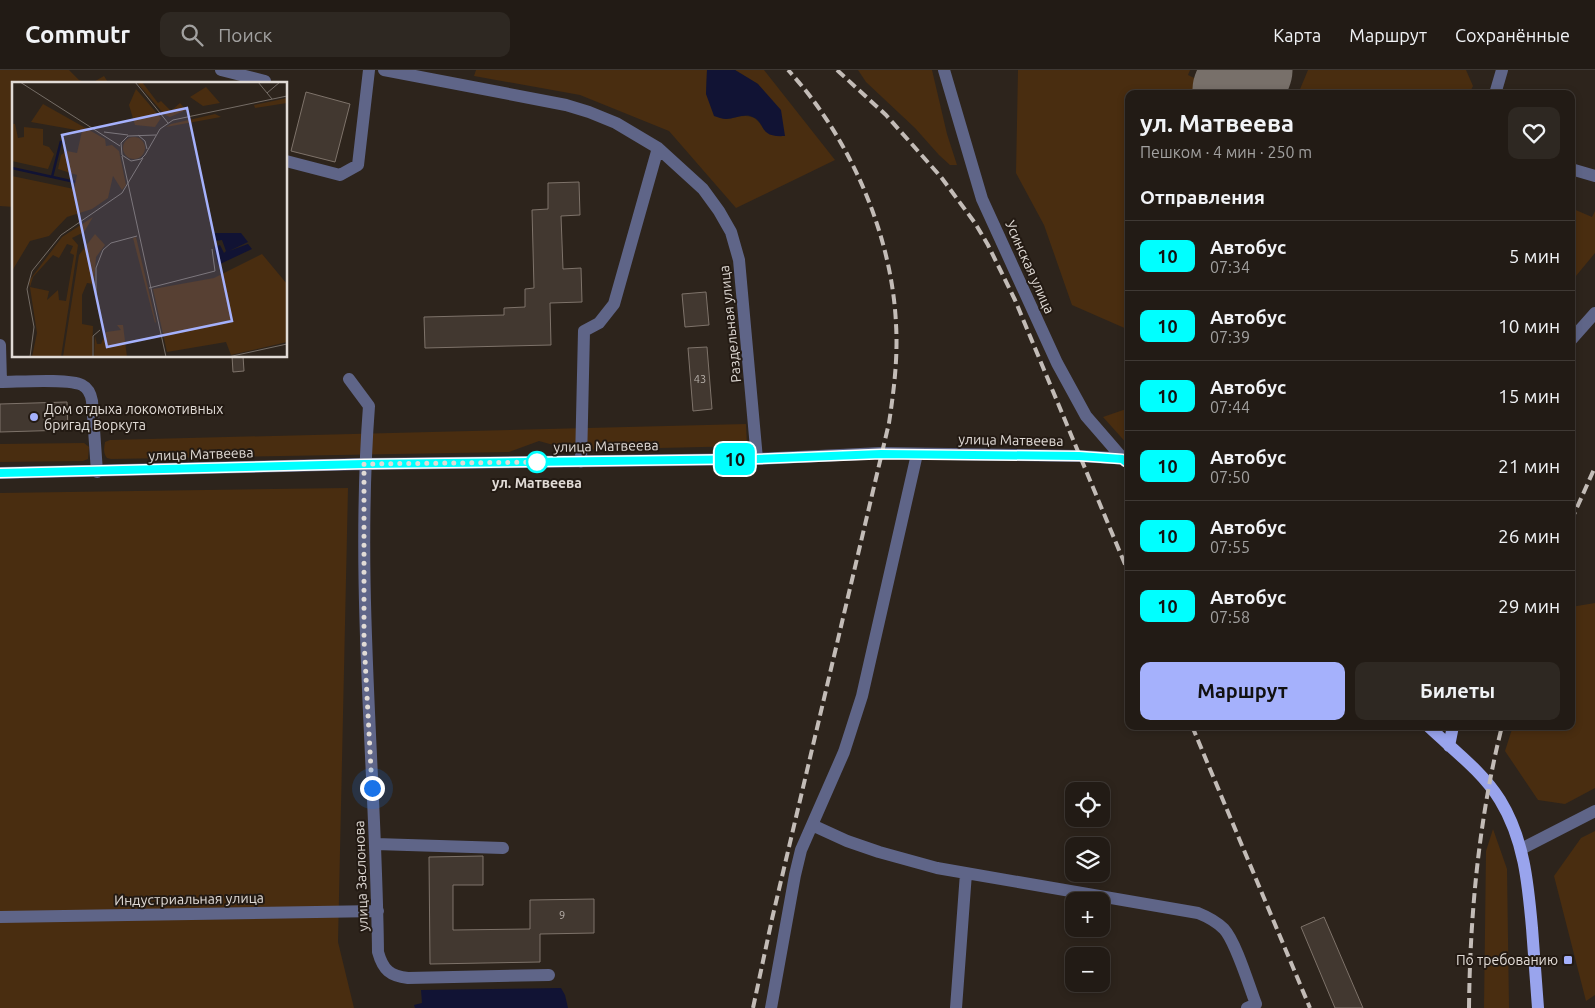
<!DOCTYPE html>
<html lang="ru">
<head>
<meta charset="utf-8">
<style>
  :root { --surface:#221b15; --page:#2e2822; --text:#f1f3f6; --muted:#a2a1a0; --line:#3f3934; --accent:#a5b1fc }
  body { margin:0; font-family:Ubuntu,sans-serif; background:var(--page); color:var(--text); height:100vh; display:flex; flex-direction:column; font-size:19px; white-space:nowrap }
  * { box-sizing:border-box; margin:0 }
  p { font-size:16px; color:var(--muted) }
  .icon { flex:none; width:28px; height:28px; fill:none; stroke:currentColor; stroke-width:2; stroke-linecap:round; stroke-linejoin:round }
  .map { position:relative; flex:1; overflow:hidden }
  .sheet { position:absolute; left:1125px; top:20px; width:450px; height:640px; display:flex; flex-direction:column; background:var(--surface); border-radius:10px; box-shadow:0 2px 8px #0003,0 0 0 1px var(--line) }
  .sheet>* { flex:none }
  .badge { padding:0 10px; border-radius:8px; font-size:18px; line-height:32px }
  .buttons { position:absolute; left:1065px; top:712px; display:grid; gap:10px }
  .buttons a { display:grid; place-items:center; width:45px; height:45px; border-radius:10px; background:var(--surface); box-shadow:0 2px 8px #0003,0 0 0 1px var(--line); font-size:25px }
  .you { position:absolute; width:25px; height:25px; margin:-12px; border:4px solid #fff; border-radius:50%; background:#1a73e8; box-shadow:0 0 0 8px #1a73e833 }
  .map>.badge { position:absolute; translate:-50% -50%; box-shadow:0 0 0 2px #fff }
  h2 { padding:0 15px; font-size:19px; line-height:45px }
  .round { display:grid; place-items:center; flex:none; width:52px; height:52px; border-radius:10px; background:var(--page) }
  .head { display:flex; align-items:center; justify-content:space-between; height:85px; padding:0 15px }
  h1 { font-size:24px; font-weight:700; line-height:38px }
  .action { display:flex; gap:10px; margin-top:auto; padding:10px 15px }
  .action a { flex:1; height:58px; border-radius:10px; background:var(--accent); color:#111; font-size:20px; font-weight:700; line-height:58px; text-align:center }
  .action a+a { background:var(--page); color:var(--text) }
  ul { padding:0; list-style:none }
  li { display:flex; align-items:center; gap:15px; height:70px; padding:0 15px; border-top:1px solid var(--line) }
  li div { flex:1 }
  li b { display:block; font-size:19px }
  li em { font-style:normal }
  li .badge { min-width:55px; font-weight:700; text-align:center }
  header { display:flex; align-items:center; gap:30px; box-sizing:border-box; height:70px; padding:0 25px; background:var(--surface); border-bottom:1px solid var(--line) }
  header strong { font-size:24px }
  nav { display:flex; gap:28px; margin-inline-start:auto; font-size:18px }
  .search { width:350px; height:45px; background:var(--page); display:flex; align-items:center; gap:12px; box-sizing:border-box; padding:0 18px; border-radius:10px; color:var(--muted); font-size:19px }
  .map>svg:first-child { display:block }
</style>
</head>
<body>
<header>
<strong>Commutr</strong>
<div class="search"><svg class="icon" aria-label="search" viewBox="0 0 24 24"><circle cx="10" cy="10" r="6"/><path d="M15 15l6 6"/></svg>Поиск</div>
<nav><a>Карта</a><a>Маршрут</a><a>Сохранённые</a></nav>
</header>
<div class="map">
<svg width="1595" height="938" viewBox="0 0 1595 938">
  <rect width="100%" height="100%" fill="#2d241c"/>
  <path fill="#492d10" d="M 0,0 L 69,0 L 79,10 L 90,14 L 104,6 L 109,14 L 14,14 L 14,137 L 0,136 Z
    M 476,0 L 707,0 L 706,24 L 726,49 C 744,46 754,41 764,60 L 758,14 L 735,0 L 764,0 L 835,90 L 736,138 L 669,61 L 580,25 L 474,6 Z
    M 858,0 L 932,0 L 947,64 L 957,95 L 950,95 L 939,85 L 915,58 L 866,12 Z
    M 1018,0 L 1190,0 L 1188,5 L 1227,24 L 1129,24 L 1129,260 L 1072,235 L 1044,155 L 1016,103 Z
    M 1308,0 L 1466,0 L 1473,16 L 1469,24 L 1298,24 Z
    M 1571,138 L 1592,147 L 1595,141 L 1595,183 L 1571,212 Z
    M 1129,338 L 1129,376 L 1103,347 Z
    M 746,354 L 747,376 L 571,380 L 539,371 L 509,382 L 111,389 L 107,388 C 103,383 104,379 105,372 L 110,370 Z
    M 84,373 L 89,377 L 88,389 L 83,391 L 0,392 L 0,374 Z
    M 348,418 L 338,872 L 354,938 L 0,938 L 0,423 Z
    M 1595,533 L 1595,718 L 1565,734 L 1538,730 L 1505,681 L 1513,656 L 1571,656 L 1571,537 Z
    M 1493,759 L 1507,799 L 1509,938 L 1484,938 L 1486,781 Z
    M 1595,761 L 1595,925 L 1586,931 L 1554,806 L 1581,768 Z"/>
  <path fill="#111334" d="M 707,0 L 735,0 L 758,14 L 781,40 L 785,66 C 756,68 768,51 750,46 C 743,44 734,49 726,49 C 722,49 718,47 714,46 L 706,24 Z
    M 561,918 L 565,925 L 568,938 L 415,938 L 414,935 L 422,933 L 421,920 Z"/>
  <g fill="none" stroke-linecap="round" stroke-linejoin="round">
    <path stroke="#78706a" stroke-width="91" d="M 1238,20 L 1247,0"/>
  </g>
  <path fill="#423830" stroke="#7e736a" d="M 306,22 L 350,34 L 335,92 L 291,81 Z
    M 579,112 L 580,145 L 561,146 L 563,199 L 581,198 L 582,232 L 550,233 L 551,275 L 425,278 L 424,247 L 504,245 L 504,238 L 525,237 L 525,219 L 534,218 L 532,140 L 548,139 L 548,113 Z
    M 706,222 L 709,255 L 685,257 L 682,224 Z
    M 707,277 L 712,339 L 693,341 L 688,278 Z
    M 232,286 L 243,286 L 244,301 L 233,302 Z
    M 67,332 L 68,360 L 0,362 L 0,334 Z
    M 483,786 L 483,815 L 453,815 L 453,860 L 530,859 L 530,830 L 594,829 L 594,863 L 540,864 L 540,892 L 430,894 L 429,787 Z
    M 1324,847 L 1363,938 L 1335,938 L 1301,857 Z"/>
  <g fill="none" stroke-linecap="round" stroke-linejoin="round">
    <path stroke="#5f6588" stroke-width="12" d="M 221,0 L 265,11
      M 384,0 L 566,35 L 589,42 L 616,53 L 658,78 L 703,119 L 719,141 L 731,162 L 739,190 L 757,389
      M 944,0 L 982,129 L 1057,293 L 1086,346 L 1125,391
      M 1495,24 L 1502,0
      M 286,91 L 340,105 L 358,95 L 369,0
      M 1571,99 L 1595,106
      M 1571,270 L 1595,243
      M 0,275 L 1,312
      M 349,309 L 369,336 C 355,518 376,700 378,882 C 383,900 390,906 408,908 L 549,905
      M 0,312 C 18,312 68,308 82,315 C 88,318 91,325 92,331 L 97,402
      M 581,392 L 584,261 L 599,253 L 614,234 L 658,78
      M 0,403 L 364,394 L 757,389 L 881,383 L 1079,386 L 1129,389
      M 812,755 L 847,771 L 879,782 L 937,798 L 1198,843 C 1208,847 1216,851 1224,859 C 1236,872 1249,916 1256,934 L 1247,938
      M 376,774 L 503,778
      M 1521,779 L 1595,741
      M 0,847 L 378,841
      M 771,938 L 795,805 L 801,780 L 844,682 L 862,626 L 917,384
      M 956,938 L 966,803"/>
    <path stroke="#99a4ed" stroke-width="12" d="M 1428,656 C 1452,679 1482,701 1500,730 C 1524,769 1528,813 1532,858 C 1534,885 1536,911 1538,938
      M 1449,676 L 1453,656"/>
    <path stroke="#c3bcb7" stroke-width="4" stroke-dasharray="10 5" stroke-linecap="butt" d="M 837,0 L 886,45 L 941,107 L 975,153 L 988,175 L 1015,230 L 1129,504
      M 1571,451 L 1595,397
      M 1192,656 L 1310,938
      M 753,938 L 772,849 L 889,353 C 894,320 898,287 896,254 C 892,164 849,66 788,0
      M 1469,938 C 1470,843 1479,748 1502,656"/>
  </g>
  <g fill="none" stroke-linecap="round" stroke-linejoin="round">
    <g stroke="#fff" stroke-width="11">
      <path id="line" d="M 0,403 L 364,394 L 757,389 L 881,384 L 1079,386 L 1122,389 L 1129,394"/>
    </g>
    <use href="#line" stroke="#0ff" stroke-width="8"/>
    <path stroke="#e1dbd6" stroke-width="5" stroke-dasharray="0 9" d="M 372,718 L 364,570 L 364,394 L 541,392 L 537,392"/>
  </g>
  <g fill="#a5b1fc" stroke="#231a13" stroke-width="2">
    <circle cx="34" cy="347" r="5"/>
    <rect x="1563" y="885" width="10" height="10" rx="2.5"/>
  </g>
  <circle fill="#fff" stroke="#0ff" stroke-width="2.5" cx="537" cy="392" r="10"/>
  <g text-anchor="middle" stroke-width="4" stroke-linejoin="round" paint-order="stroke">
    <g font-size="11" fill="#b9b2ac">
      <text x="700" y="313">43</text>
      <text x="562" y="849">9</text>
    </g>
    <g font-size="14" fill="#e1dbd6" stroke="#231a13">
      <text transform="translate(1030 197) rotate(66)" y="5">Усинская улица</text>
      <text transform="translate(730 254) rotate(-96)" y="5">Раздельная улица</text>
      <text transform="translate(1011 370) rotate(1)" y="5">улица Матвеева</text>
      <text transform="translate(606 376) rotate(-1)" y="5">улица Матвеева</text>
      <text transform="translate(201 384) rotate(-2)" y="5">улица Матвеева</text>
      <text transform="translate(361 806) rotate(-92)" y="5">улица Заслонова</text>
      <text transform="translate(189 829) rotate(-1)" y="5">Индустриальная улица</text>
    </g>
    <g font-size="14" fill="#e1dbd6" stroke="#231a13" text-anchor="start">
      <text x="44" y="344">Дом отдыха локомотивных<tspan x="44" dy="16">бригад Воркута</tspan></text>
      <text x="1558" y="895" text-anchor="end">По требованию</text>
    </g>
    <g font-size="14" font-weight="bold" fill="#e1dbd6" stroke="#231a13">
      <text x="537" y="418">ул. Матвеева</text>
    </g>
  </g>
  <g transform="translate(12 12)">
    <rect width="275" height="275" fill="#2d241c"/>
    <path d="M 130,0 L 146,21 L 149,19 L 159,29 L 168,21 L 174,28 L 158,35 L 153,33 L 126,2 ZM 194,5 L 208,21 L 191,24 L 178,15 ZM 124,7 L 149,36 L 143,45 L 123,43 L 117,23 ZM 275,16 L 275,21 L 243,26 L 242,23 ZM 31,22 L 93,57 L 94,64 L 100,63 L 107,69 L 114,103 L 110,108 L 101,94 L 96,116 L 80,127 L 55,135 L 37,154 L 18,159 L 0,189 L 0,94 L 62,107 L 65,93 L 46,87 L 49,73 L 55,69 L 65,71 L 70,49 L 19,40 ZM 203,32 L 209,35 L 154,45 L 159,42 ZM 0,42 L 3,42 L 6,56 L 12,55 L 12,45 L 31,47 L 31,63 L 37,65 L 42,72 L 36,87 L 0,79 ZM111 66a11 11 0 1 1 22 0a11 11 0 1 1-22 0ZM 81,135 L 72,150 L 60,156 L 66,163 L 49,275 L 20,275 L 25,251 L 17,199 L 50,155 ZM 55,162 L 61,164 L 58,171 L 62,173 L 54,219 L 47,218 L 46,208 L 35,218 L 37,209 L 18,205 L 21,195 L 41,173 L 47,176 ZM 83,152 L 93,163 L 84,175 L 82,202 L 75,201 L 70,213 L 70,242 L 81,244 L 80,275 L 51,275 L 67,173 ZM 124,155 L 144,240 L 143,241 L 121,156 ZM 250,172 L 275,202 L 275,260 L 219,273 L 214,260 L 155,270 L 141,207 L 202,196 ZM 105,243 L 111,243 L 115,275 L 82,275 L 83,254 L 85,262 L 89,262 L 94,250 L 109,248 Z" fill="#492d10" fill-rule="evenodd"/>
    <path d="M 202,151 L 229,151 L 236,160 L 217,169 L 236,162 L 240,167 L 206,183 L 202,165 L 208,163 L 212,171 L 214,169 L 210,158 L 203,159 Z" fill="#111334"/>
    <path fill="none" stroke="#111334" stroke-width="2.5" d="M 0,86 L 63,100M 40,95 L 49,59"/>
    <path fill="none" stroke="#756d66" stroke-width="1" d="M 8,0 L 108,64M 123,0 L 156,41M 246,0 L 260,17M 255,11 L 268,0M 92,50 L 116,53M 126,53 L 133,59 L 135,67M 144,53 L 116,54 L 109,61 L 110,73 L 119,79 L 129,77 L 133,73 L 148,47 L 161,38 L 275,14M 110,74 L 154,275M 137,206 L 203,189 L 200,167M 84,211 L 84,186 L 91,168 L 99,161 L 125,154M 18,275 L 22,245 L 15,207 L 20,189 L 49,153 L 110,111 L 131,76M 81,275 L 81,254 L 88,248M 216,275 L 275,262"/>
    <path fill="#a5b1fc" fill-opacity="0.15" stroke="#a5b1fc" stroke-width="2.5" d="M 175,26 L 220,239 L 95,265 L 50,53 Z"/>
    <rect width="275" height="275" fill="none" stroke="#e1dbd6" stroke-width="2.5"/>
  </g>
</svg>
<div class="buttons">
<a><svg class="icon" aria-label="locate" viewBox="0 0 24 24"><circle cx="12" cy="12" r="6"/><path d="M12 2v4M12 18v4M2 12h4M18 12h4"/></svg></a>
<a><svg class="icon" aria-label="layers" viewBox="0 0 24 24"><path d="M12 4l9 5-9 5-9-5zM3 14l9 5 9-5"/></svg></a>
<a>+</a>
<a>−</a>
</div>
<div class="you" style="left:372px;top:718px"></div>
<b class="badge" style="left:735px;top:389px;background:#0ff;color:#111">10</b>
<section class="sheet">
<div class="head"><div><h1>ул. Матвеева</h1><p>Пешком · 4 мин · 250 m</p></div><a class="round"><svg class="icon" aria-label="heart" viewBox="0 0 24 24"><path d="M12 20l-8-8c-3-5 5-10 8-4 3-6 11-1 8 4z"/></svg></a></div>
<h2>Отправления</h2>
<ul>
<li><span class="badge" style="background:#0ff;color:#111">10</span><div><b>Автобус</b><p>07:34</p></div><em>5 мин</em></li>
<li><span class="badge" style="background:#0ff;color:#111">10</span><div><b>Автобус</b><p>07:39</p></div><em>10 мин</em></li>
<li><span class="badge" style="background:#0ff;color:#111">10</span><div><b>Автобус</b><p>07:44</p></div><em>15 мин</em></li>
<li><span class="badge" style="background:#0ff;color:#111">10</span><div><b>Автобус</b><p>07:50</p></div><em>21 мин</em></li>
<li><span class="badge" style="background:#0ff;color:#111">10</span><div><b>Автобус</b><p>07:55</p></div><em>26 мин</em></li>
<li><span class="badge" style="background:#0ff;color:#111">10</span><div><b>Автобус</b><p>07:58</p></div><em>29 мин</em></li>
</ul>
<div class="action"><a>Маршрут</a><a>Билеты</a></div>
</section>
</div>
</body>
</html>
